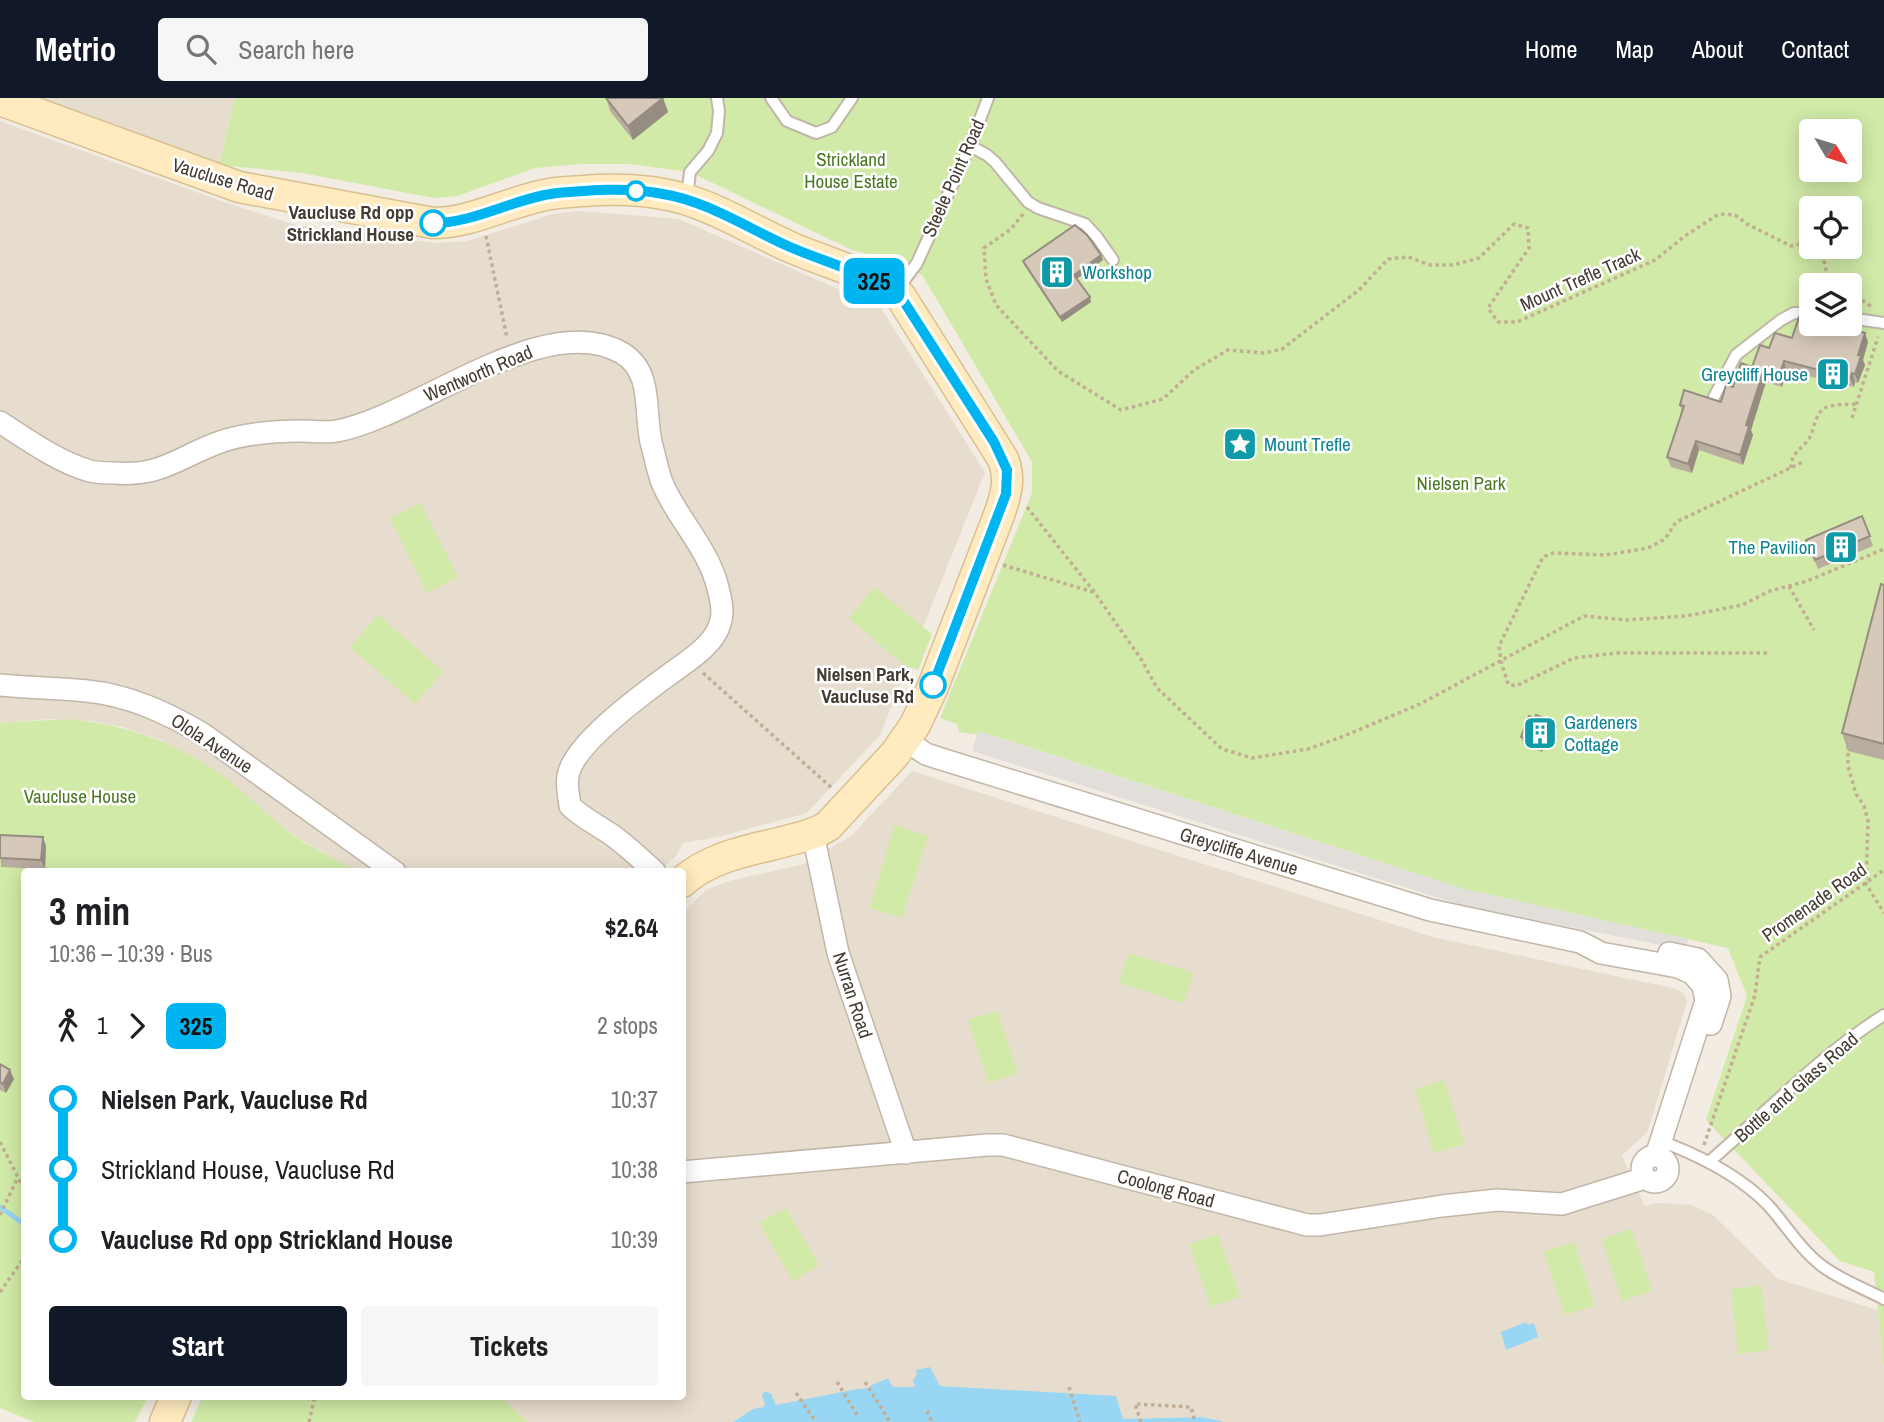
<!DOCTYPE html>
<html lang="en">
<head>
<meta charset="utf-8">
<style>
  :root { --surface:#fff; --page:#f6f6f6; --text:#202124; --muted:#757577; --accent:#111827 }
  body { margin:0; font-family:"Archivo Narrow",sans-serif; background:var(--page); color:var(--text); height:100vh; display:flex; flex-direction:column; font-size:26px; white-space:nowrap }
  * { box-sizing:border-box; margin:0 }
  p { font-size:23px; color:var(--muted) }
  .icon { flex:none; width:38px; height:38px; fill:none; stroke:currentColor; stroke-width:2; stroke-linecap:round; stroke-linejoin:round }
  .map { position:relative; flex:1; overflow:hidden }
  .sheet { position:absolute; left:21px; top:770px; width:665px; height:532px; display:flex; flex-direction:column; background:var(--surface); border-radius:7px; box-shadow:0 4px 18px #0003 }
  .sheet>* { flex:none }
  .badge { padding:0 14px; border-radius:10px; font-size:24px; line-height:46px }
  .needle { width:46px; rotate:128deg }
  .fabs { position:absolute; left:1799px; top:21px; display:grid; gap:14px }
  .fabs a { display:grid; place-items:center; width:63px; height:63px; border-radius:7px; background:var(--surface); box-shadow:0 4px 18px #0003; font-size:35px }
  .map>.badge { position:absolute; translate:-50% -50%; box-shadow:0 0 0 4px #fff }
  .legs { display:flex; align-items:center; gap:10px; height:77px; padding:0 28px; font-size:23px }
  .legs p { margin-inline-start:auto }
  .headline { display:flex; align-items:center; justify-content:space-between; height:119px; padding:0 28px }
  h1 { font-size:38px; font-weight:800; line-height:52px }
  .button { display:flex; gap:14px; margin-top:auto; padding:14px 28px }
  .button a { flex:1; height:80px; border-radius:7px; background:var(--accent); color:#fff; font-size:28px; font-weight:800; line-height:80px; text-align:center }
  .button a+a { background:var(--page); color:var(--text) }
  ul { padding:0 28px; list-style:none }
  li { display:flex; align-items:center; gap:24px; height:70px; font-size:26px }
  li i { display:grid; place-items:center; width:10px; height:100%; margin:0 9px; background:currentColor }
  li i::after { content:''; width:18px; height:18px; margin:-9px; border:5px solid; border-radius:50%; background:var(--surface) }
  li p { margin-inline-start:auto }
  li:first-child i { background:linear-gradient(#0000 50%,currentColor 0) }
  li:last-child i { background:linear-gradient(currentColor 50%,#0000 0) }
  header { display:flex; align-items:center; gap:42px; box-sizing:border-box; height:98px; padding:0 35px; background:var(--accent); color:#fff }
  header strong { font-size:33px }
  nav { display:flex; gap:38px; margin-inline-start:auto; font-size:24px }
  .search { width:490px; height:63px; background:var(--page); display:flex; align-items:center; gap:18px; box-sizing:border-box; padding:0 24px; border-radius:7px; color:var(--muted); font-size:26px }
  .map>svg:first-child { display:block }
</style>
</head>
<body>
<header>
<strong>Metrio</strong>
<div class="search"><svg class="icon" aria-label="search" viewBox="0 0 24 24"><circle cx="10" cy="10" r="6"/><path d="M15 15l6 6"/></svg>Search here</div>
<nav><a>Home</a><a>Map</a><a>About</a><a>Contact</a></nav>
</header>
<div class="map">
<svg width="1884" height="1324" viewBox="0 0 1884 1324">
  <rect width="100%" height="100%" fill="#f2ece2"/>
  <path fill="#e7ddcf" d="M 42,0 L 235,0 L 219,67 Z
    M 0,23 L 224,104 L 296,127 L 435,145 L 467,143 L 553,116 L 579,113 L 679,121 L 881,210 L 985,374 L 880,637 L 807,715 L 718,739 L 683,745 L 676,758 L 660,773 L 357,774 L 297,739 L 161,642 L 122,629 L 91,623 L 49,621 L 0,625 Z
    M 912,673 L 1433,839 L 1677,891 L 1684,896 L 1687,904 L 1647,1035 L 1622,1057 L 1645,1108 L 1658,1105 L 1692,1107 L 1713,1117 L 1778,1181 L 1878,1212 L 1884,1273 L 1884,1324 L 1224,1324 L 1202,1319 L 1123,1321 L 753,1311 L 733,1324 L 528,1324 L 500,1299 L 682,1298 L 683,815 L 706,792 L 729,783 L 804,766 L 852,737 Z"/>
  <path fill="#d1eaa7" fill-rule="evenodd" d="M 235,0 L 1884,0 L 1884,1273 L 1874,1174 L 1840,1163 L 1706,1022 L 1747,898 L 1728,850 L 1464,791 L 998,639 L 959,634 L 957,626 L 940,620 L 1032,395 L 1032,364 L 923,178 L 903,165 L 852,152 L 690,74 L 629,66 L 581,66 L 535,70 L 457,98 L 434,100 L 302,75 L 219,67 ZM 1811,33 L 1850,33 L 1850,72 L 1811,72 ZM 1811,110 L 1850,110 L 1850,149 L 1811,149 ZM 1811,187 L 1850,187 L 1850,226 L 1811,226 Z
    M 420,405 L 458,479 L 427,495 L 390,420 Z
    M 874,489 L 932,536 L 918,572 L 905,568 L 849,520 Z
    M 378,517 L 443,573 L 415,606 L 350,549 Z
    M 66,621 C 127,626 182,646 230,683 C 252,701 272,722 296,739 C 315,751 337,762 357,773 L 24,774 L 24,1298 L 148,1299 L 135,1324 L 34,1324 L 0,1310 L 0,625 Z
    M 895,727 L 928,738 L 902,820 L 869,810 Z
    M 1129,855 L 1194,875 L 1183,905 L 1119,885 Z
    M 997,913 L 1018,975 L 989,985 L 968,922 Z
    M 1444,982 L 1464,1046 L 1434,1055 L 1415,991 Z
    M 786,1110 L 819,1167 L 793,1183 L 759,1125 Z
    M 1631,1131 L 1652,1193 L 1622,1203 L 1602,1141 Z
    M 1218,1136 L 1240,1199 L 1211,1209 L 1189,1146 Z
    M 1574,1144 L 1595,1208 L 1565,1217 L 1544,1154 Z
    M 1761,1187 L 1769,1252 L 1738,1256 L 1731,1191 Z
    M 203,1298 L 500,1299 L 528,1324 L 191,1324 Z"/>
  <path fill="#e2dfdb" d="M 978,633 L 1464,791 L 1688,841 L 1686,852 L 1468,809 L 972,653 Z"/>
  <path fill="#99d6f4" d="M 1526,1224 L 1528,1227 L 1534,1225 L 1538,1239 L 1506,1252 L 1501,1234 Z
    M 930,1269 L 940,1288 L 1116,1298 L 1123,1321 L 1202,1319 L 1224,1324 L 733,1324 L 753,1311 L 763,1309 L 765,1306 L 762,1297 L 765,1293 L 771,1296 L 776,1307 L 857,1291 L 870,1290 L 870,1288 L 888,1280 L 893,1289 L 915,1289 L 913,1282 L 917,1277 L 916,1272 Z"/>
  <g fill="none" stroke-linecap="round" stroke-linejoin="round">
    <path stroke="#99d6f4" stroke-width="5" d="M 0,1109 L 24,1126"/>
    <g stroke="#c1b6a7" stroke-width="14">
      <path id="lane" d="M 771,0 L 787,23 L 816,35 L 832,29 L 852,0
        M 970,48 L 987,57 L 995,64 L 1028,104 L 1038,110 L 1085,126 L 1097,139 L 1113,162
        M 687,99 L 690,74 L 708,53 L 717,35 L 719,13 L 717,0
        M 897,192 L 917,165 L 970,48 L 988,0
        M 1850,220 L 1884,225
        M 1714,299 L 1736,257 L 1781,222 L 1794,215 L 1811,215
        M 1671,1047 C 1706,1061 1741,1079 1768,1107 C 1786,1127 1800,1151 1822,1168 C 1841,1182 1863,1190 1884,1201
        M 1710,1063 C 1767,1014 1820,957 1884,917"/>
    </g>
    <g stroke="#c1b6a7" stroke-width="24">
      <path id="street" d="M 0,324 C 26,341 60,365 90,373 C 98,375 107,375 115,375 C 163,379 181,357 223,343 C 248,335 275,333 301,333 C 313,333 326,335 337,333 C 417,318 544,210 622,255 C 655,275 643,316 652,348 C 656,362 658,377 664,389 C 680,424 709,452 718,490 C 721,502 724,514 720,526 C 714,546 691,561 674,573 C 648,592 573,645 568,678 C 566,688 569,698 570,708 C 583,720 597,727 612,737 C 627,748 641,761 655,774
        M 0,587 C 29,590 58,590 87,593 C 129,597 167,615 203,636 L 395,774
        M 905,642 L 926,656 L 938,660 L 1430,812 L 1580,844 L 1601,855 L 1678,869 L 1693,876 L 1703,888 L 1706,903 L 1656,1058
        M 813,736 L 838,855 L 906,1055
        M 1669,855 L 1698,861 L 1717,882 L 1720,898 L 1711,926
        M1642 1071a13 13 0 1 1 26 0a13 13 0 1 1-26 0Z
        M 682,1074 L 987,1047 L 1003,1047 L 1307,1127 L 1320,1127 L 1442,1108 L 1497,1102 L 1562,1106 L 1645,1080"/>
    </g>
    <g stroke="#d9c090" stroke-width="33">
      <path id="secondary" d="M 0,2 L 239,89 L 433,125 C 476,125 514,100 557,95 C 591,92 628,89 663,96 C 707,103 749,131 790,149 C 821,163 877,178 901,199 L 1003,361 C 1011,381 1006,397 999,417 L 932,591 L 915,627 L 895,656 L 828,728 L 819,733 C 774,751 720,750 682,784
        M 165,1324 L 176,1298"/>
    </g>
    <path stroke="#c1ae94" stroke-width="3.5" stroke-dasharray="3.5 3.5" stroke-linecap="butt" d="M 1023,116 L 1011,131 L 984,150 L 986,181 L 996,207 L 1058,273 L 1121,312 L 1163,301 L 1194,272 L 1228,252 L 1264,255 L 1282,251 L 1359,192 L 1388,161 L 1408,159 L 1430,167 L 1453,167 L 1479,160 L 1514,126 L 1528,130 L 1529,150 L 1488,210 L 1498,224 L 1517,224 L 1655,162 L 1685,138 L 1719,116 L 1735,117 L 1747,126 L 1791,148 L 1811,143
      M 486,138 L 507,240
      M 1821,149 L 1828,181 L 1838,187
      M 1850,195 L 1871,208
      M 1852,320 L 1878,239
      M 1791,370 C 1791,353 1805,350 1811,337 C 1814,329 1816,317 1823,311 C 1832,305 1847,307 1857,306
      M 1027,409 L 1095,495 L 1141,561 L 1157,590 L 1222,651 L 1252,660 L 1308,651 L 1344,638 L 1420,606 L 1584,518 L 1626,522 L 1686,518 L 1742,507 L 1770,493 L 1807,483 L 1884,451
      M 1003,467 L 1093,494
      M 1789,488 L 1814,532
      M 1767,555 L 1617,555 L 1574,560 L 1516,588 L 1508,586 L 1501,563 L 1499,548 L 1543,459 L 1553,455 L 1606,457 L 1648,450 L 1665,441 L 1676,424 L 1803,364
      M 703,575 L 833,691
      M 1848,648 L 1848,668 L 1856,696 L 1864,708 L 1868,723 L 1866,786 L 1884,815
      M 0,1044 L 24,1091
      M 1704,1047 L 1755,897 L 1760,859 L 1884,772
      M 0,1117 L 18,1079
      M 0,1194 L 24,1160
      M 837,1284 L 858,1318
      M 865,1284 L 890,1324
      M 1069,1289 L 1080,1324
      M 796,1295 L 816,1324
      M 927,1313 L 932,1324
      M 309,1324 L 315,1298
      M 1141,1324 L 1135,1306 L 1191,1309 L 1195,1324"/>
    <use href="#lane" stroke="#fff" stroke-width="10"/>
    <use href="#street" stroke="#fff" stroke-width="21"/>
    <use href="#secondary" stroke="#ffebbf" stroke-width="30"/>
  </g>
  <path fill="#b9ada0" d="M 606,0 L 663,0 L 668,14 L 633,42 L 610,13 Z
    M 1101,157 L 1103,162 L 1077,181 L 1091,204 L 1062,224 L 1024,167 L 1023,163 Z
    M 1792,240 L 1868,244 L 1863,262 L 1865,267 L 1858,285 L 1855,284 L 1854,289 L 1787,273 L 1782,289 L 1766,284 L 1751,332 L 1753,337 L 1743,367 L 1699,352 L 1692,375 L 1671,369 L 1667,359 L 1682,314 L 1680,307 L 1721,304 L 1769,250 Z
    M 1862,418 L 1873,448 L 1818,471 L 1806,442 Z
    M 1884,487 L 1884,662 L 1848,653 L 1842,635 Z
    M 1535,620 L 1555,624 L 1557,629 L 1551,643 L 1547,642 L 1542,654 L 1528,648 L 1527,645 L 1522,643 L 1521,639 Z
    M 0,737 L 46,748 L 45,771 L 1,769 Z
    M 0,966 L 14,981 L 6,995 L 0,992 Z"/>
  <path fill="#968d82" d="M 663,0 L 668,14 L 633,42 L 628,28 Z
    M 1101,157 L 1103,162 L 1076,181 L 1074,177 Z
    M 1090,199 L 1091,204 L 1062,224 L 1060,219 Z
    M 1865,235 L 1868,244 L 1863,262 L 1865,267 L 1858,285 L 1855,276 L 1858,257 Z
    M 1784,263 L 1787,273 L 1782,289 L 1779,279 Z
    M 1763,274 L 1766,284 L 1751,332 L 1753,337 L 1743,367 L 1740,357 L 1746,327 Z
    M 1852,275 L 1855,284 L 1854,289 L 1850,280 Z
    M 1696,343 L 1699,352 L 1692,375 L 1688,366 Z
    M 1555,624 L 1557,629 L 1551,643 L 1550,639 Z
    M 1545,637 L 1547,642 L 1542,654 L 1540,649 Z
    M 43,739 L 46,748 L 45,771 L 41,762 Z
    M 10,972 L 14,981 L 6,995 L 3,986 Z"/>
  <path fill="#d7c9ba" stroke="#968d82" stroke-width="2" d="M 606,0 L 663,0 L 628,28 Z
    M 1075,127 L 1087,137 L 1101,157 L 1074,177 L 1090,199 L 1060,219 L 1023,163 Z
    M 1799,219 L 1811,222 L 1811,226 L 1822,226 L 1847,233 L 1848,230 L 1865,235 L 1858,257 L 1861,258 L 1855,276 L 1852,275 L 1850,280 L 1784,263 L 1779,279 L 1763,274 L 1746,327 L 1749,328 L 1740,357 L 1696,343 L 1688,366 L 1667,359 L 1684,308 L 1680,307 L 1684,292 L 1721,304 L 1726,287 L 1733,289 L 1741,265 L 1752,269 L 1760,247 L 1769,250 L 1775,235 L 1792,240 Z
    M 1862,418 L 1870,438 L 1815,462 L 1806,442 Z
    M 1881,486 L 1884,487 L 1884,646 L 1842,635 Z
    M 1536,617 L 1555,624 L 1550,639 L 1545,637 L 1540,649 L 1526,644 L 1527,641 L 1521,639 L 1529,618 L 1535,620 Z
    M 0,737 L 43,739 L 41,762 L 0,760 Z
    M 0,966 L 10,972 L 3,986 L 0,984 Z"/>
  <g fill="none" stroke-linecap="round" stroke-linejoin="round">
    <g stroke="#fff" stroke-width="16">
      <path id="line-1" d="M 433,125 C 476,125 514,100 557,95 C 591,92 628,89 663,96 C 707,103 749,131 790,149 C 822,163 876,178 901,199 L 994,344 L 1007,372 L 1006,396 L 933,587"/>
    </g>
    <use href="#line-1" stroke="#00b5ef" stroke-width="10"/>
  </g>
  <defs>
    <g id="building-square" transform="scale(1.75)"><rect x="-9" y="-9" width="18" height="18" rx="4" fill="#0f9aa8" stroke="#fff"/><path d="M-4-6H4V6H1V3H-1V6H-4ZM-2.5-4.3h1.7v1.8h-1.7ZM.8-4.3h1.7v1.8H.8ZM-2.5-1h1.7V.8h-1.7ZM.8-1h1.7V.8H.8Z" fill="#fff"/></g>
    <g id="sight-square" transform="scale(1.75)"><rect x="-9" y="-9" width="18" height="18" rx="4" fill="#0f9aa8" stroke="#fff"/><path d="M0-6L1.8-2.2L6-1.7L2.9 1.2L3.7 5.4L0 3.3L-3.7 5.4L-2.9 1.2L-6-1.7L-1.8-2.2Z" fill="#fff"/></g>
  </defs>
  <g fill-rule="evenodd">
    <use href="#building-square" x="1057" y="174"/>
    <use href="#building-square" x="1833" y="276"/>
    <use href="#sight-square" x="1240" y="346"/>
    <use href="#building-square" x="1841" y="449"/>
    <use href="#building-square" x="1540" y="635"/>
  </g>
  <g fill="#fff" stroke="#00b5ef" stroke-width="3.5">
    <circle cx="636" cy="93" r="9"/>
    <circle cx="433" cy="125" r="12"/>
    <circle cx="933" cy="587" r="12"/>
  </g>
  <g text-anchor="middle" stroke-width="5" stroke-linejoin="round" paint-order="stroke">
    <g font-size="19" fill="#4a7823" stroke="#fff">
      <text x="851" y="68">Strickland<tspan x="851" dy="22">House Estate</tspan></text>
      <text x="1461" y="392">Nielsen Park</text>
      <text x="80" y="705">Vaucluse House</text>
    </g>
    <g font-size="19" fill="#443c32" stroke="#fff">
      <text transform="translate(953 80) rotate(-66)" y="7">Steele Point Road</text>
      <text transform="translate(223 81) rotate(17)" y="7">Vaucluse Road</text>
      <text transform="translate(1580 181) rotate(-24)" y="7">Mount Trefle Track</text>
      <text transform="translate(478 275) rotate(-23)" y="7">Wentworth Road</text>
      <text transform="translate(212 645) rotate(33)" y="7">Olola Avenue</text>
      <text transform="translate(1239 753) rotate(17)" y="7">Greycliffe Avenue</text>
      <text transform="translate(1814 804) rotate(-35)" y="7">Promenade Road</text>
      <text transform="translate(853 897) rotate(72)" y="7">Nurran Road</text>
      <text transform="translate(1796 989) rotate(-41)" y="7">Bottle and Glass Road</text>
      <text transform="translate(1166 1090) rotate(15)" y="7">Coolong Road</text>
    </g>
    <g font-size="19" font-weight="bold" fill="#443c32" stroke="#fff" text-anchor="end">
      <text x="414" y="121">Vaucluse Rd opp<tspan x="414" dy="22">Strickland House</tspan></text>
      <text x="914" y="583">Nielsen Park,<tspan x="914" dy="22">Vaucluse Rd</tspan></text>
    </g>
    <g font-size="19" fill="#0d838f" stroke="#fff" text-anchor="start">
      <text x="1082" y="181">Workshop</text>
      <text x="1808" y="283" text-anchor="end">Greycliff House</text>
      <text x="1264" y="353">Mount Trefle</text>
      <text x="1816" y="456" text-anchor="end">The Pavilion</text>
      <text x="1564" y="631">Gardeners<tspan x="1564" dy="22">Cottage</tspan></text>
    </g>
  </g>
</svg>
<div class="fabs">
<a><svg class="needle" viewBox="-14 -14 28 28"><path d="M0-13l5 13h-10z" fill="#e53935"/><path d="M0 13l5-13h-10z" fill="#757577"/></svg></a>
<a><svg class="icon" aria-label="locate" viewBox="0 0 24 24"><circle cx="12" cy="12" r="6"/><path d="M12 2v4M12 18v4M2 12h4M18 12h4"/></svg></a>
<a><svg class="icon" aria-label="layers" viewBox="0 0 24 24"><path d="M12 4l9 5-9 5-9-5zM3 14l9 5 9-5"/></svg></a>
</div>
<b class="badge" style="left:874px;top:183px;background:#00b5ef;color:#111">325</b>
<section class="sheet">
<div class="headline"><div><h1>3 min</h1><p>10:36 – 10:39 · Bus</p></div><b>$2.64</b></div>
<div class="legs"><svg class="icon" aria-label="walk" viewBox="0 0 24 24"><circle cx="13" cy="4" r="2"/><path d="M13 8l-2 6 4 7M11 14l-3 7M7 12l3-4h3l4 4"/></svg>1<svg class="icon" aria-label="forward" viewBox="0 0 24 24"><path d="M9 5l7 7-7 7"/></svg><b class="badge" style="background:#00b5ef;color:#111">325</b><p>2 stops</p></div>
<ul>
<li><i style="color:#00b5ef"></i><b>Nielsen Park, Vaucluse Rd</b><p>10:37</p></li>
<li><i style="color:#00b5ef"></i><span>Strickland House, Vaucluse Rd</span><p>10:38</p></li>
<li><i style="color:#00b5ef"></i><b>Vaucluse Rd opp Strickland House</b><p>10:39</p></li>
</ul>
<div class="button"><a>Start</a><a>Tickets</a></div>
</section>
</div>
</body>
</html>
